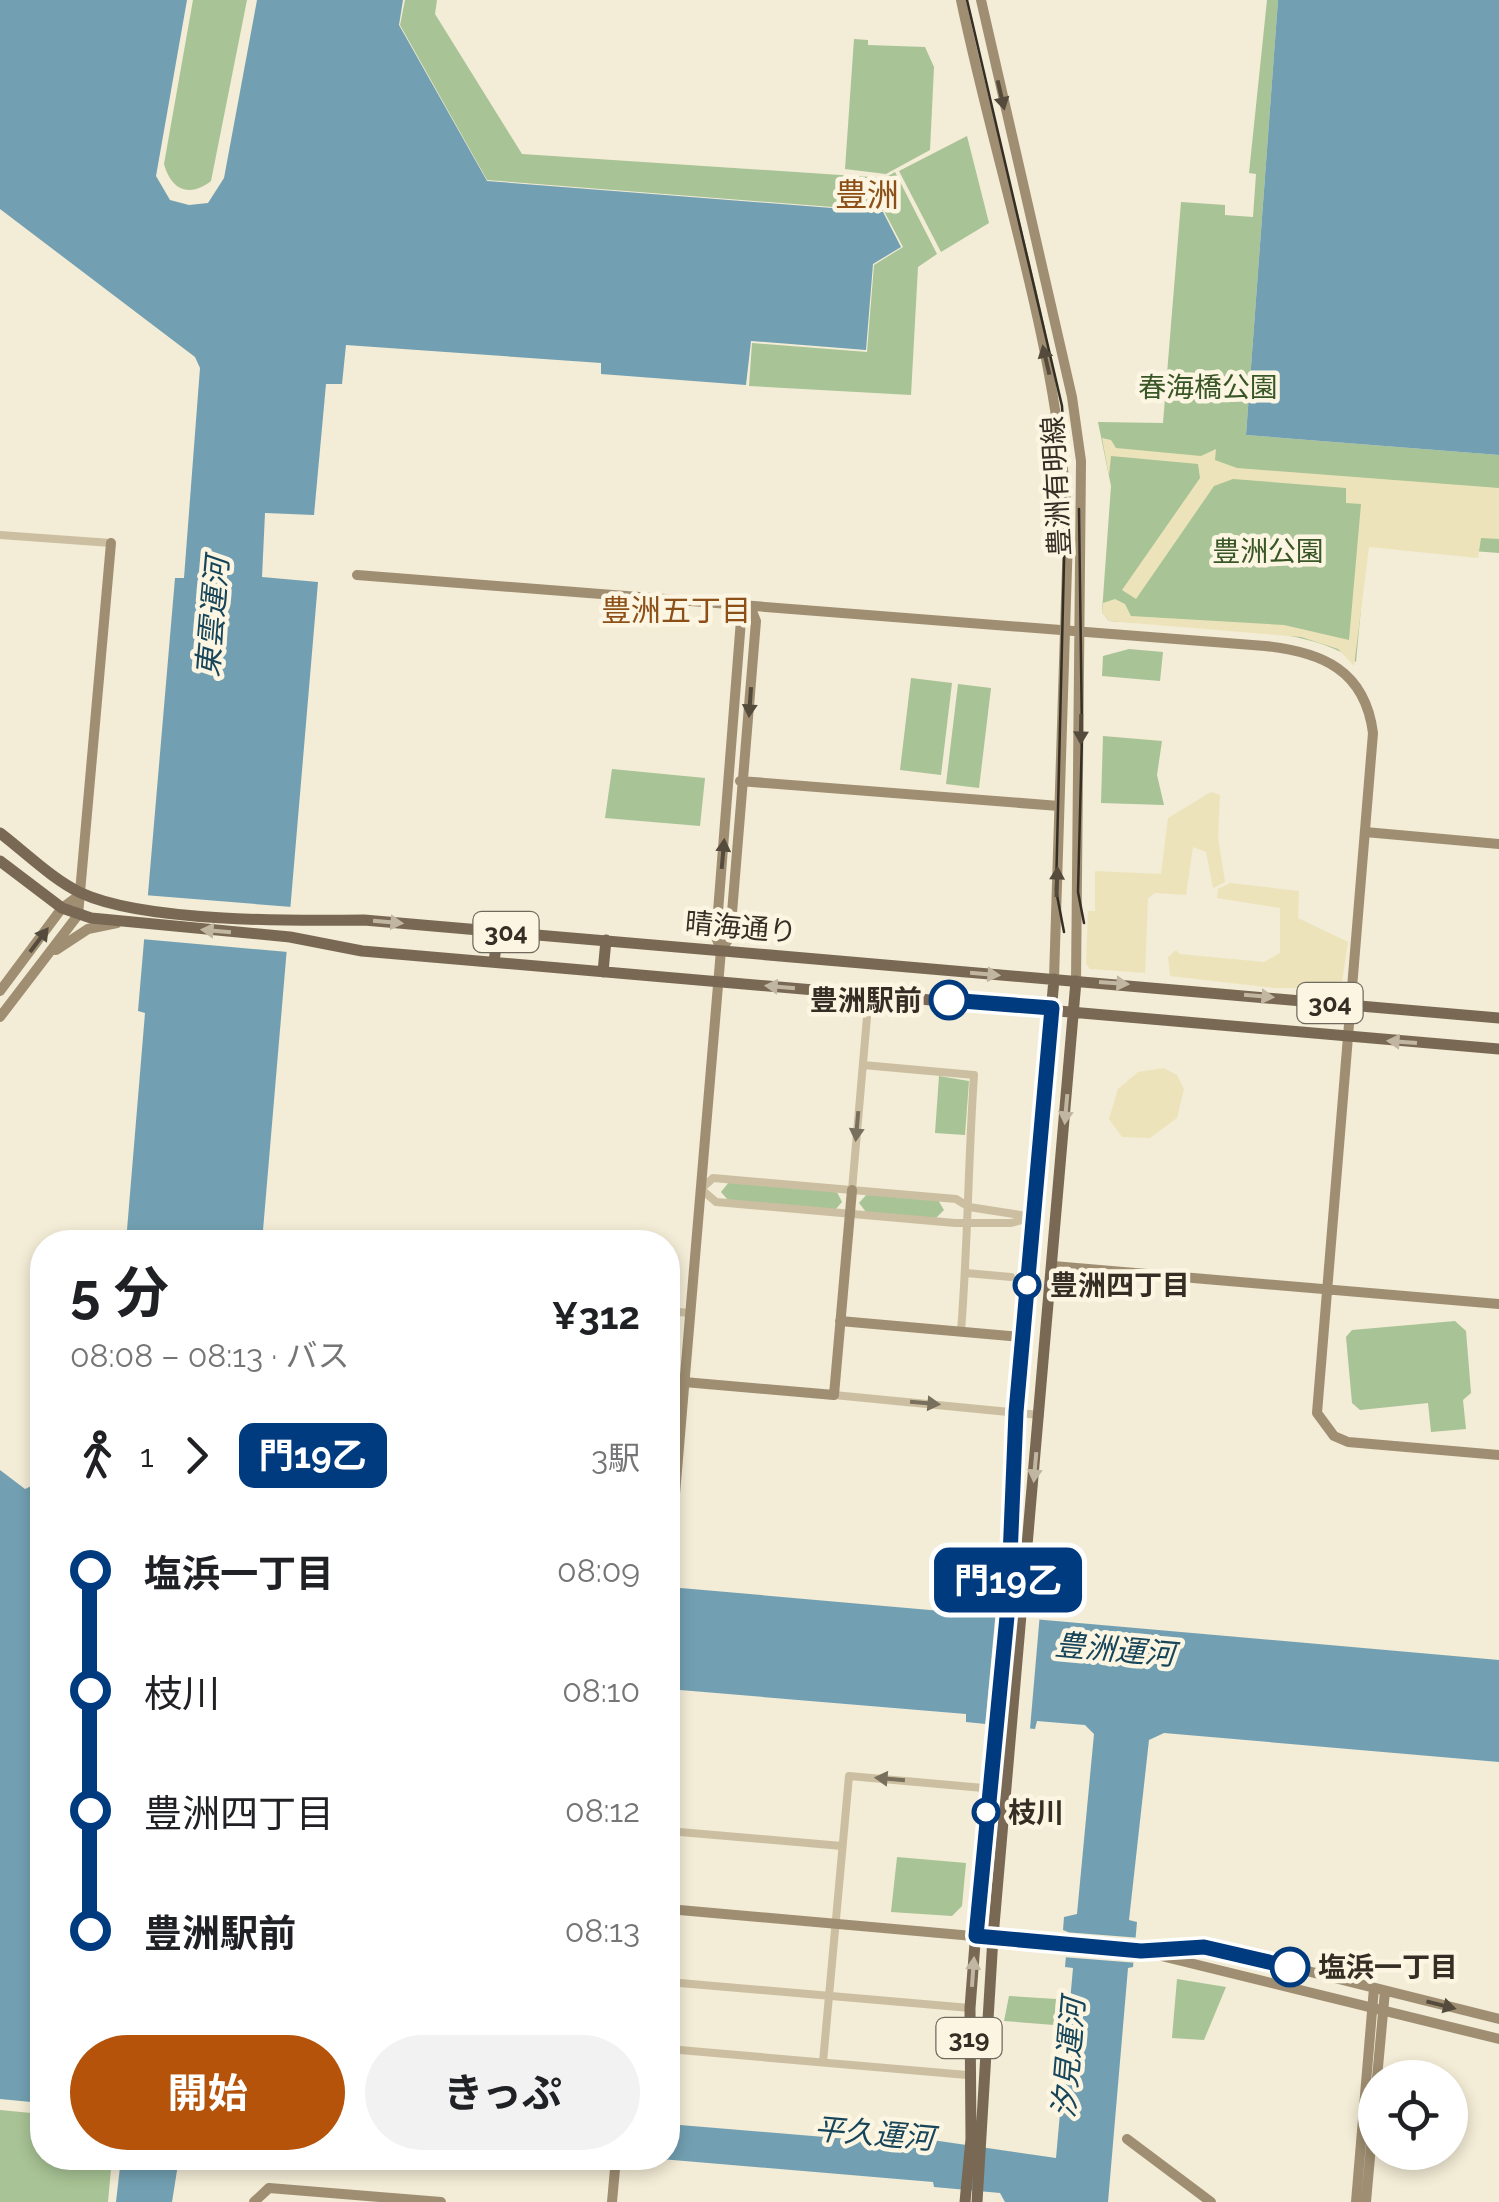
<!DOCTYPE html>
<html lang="ja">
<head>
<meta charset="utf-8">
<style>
  :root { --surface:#fff; --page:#f2f2f2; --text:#202124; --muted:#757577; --accent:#b45309 }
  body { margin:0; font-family:Raleway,"Noto Sans JP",sans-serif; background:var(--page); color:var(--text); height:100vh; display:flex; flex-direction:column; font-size:38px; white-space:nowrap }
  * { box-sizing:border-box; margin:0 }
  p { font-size:32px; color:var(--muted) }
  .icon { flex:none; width:55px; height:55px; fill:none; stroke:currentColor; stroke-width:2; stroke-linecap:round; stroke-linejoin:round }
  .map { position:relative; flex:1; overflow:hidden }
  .side { position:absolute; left:30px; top:1230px; width:650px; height:940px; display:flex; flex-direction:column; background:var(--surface); border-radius:40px; box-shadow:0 5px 15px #0003 }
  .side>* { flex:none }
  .badge { padding:0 20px; border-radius:15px; font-size:35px; line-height:65px }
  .controls { position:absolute; left:1358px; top:2060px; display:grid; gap:20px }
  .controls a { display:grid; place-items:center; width:110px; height:110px; border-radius:50%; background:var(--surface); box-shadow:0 5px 15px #0003; font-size:50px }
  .map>.badge { position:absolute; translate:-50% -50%; box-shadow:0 0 0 5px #fff }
  .legs { display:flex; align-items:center; gap:15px; height:110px; padding:0 40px; font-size:32px }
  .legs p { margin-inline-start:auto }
  .overview { display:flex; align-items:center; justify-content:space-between; height:170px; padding:0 40px }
  h1 { font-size:55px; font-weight:700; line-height:75px }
  .primary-button { display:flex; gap:20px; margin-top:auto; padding:20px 40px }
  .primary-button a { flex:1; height:115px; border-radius:60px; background:var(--accent); color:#fff; font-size:40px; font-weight:700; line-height:115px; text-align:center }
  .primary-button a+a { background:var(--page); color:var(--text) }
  ul { padding:0 40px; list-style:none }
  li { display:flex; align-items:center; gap:35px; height:120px; font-size:38px }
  li i { display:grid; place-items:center; width:15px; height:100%; margin:0 12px; background:currentColor }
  li i::after { content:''; width:25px; height:25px; margin:-12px; border:8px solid; border-radius:50%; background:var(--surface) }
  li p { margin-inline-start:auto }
  li:first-child i { background:linear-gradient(#0000 50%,currentColor 0) }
  li:last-child i { background:linear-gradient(currentColor 50%,#0000 0) }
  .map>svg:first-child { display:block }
</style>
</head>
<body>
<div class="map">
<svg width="1499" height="2202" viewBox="0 0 1499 2202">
  <rect width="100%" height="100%" fill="#f3ecd6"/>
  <path fill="#a8c395" d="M 193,0 L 247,0 L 211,181 C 189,198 171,190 164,164 Z
    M 405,0 L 437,0 L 435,14 L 522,154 L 885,178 L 895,172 L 937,254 L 918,267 L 911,395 L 749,386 L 752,343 L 867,352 L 874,265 L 903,247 L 884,211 L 487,180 L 400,25 Z
    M 1267,0 L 1278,0 L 1246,435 L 1499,455 L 1499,553 L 1367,543 L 1356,662 C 1312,623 1170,626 1109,621 L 1102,612 L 1111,486 L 1098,422 L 1163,423 L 1181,202 L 1225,205 L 1225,215 L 1253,217 L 1256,174 L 1249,173 Z
    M 854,39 L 868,40 L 868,45 L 925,47 L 934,67 L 930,150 L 886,174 L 845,169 Z
    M 967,136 L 989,223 L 941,252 L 899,171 Z
    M 1129,649 L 1163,652 L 1160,681 L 1102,676 L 1103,656 Z
    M 911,678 L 952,683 L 941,775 L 900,770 Z
    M 958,684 L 991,688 L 979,788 L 946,784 Z
    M 1103,736 L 1162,741 L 1157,775 L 1164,805 L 1101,803 Z
    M 612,769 L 705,778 L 700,826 L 605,818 Z
    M 939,1076 L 969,1081 L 965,1135 L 935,1133 Z
    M 729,1182 L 837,1192 L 842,1202 L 835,1210 L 728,1200 L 721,1192 Z
    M 867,1194 L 938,1200 L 944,1210 L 936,1218 L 866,1212 L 859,1203 Z
    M 1455,1321 L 1466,1331 L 1471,1393 L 1463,1400 L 1466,1429 L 1431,1432 L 1428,1403 L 1360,1410 L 1352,1403 L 1346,1337 L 1352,1330 Z
    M 897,1857 L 966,1863 L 962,1906 L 952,1916 L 891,1912 Z
    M 1177,1979 L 1226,1987 L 1204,2040 L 1172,2038 Z
    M 1009,1996 L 1056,1999 L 1054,2025 L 1004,2021 Z
    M 0,2110 L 42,2114 L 42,2158 L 112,2158 L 108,2202 L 0,2202 Z"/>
  <path fill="#ede3bb" d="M 1102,438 L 1111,440 L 1116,448 L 1201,456 L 1216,449 L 1215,460 L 1237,468 L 1499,488 L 1499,539 L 1481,538 L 1478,558 L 1369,547 L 1354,666 L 1338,649 L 1301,637 L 1109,621 L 1102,612 L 1103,603 L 1115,599 L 1125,604 L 1131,616 L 1284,625 L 1349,640 L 1361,504 L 1346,503 L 1346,488 L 1233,479 L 1214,486 L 1136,599 L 1122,590 L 1200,478 L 1198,464 L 1111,456 L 1109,476 Z
    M 1211,792 L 1220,795 L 1218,837 L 1225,882 L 1213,888 L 1206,852 L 1193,847 L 1186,895 L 1155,893 L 1148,898 L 1145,973 L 1090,969 L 1086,964 L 1088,911 L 1095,911 L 1095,871 L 1161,874 L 1168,818 Z
    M 1230,883 L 1299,891 L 1298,918 L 1348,942 L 1341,988 L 1274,988 L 1170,976 L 1168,957 L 1176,950 L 1180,954 L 1264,962 L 1280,953 L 1280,908 L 1217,898 L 1218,889 Z
    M 1164,1068 L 1177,1075 L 1184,1089 L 1177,1118 L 1150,1138 L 1122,1137 L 1109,1119 L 1118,1089 L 1138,1072 Z"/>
  <path fill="#72a0b2" d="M 0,0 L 187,0 L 156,176 L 170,200 L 189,205 L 208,203 L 224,178 L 257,0 L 403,0 L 399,25 L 487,181 L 883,212 L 901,247 L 873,264 L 866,350 L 751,341 L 746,385 L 601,374 L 601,363 L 346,345 L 342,384 L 326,384 L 314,515 L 265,513 L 262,577 L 318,582 L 262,1242 L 126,1242 L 145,1013 L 138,1011 L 175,578 L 184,578 L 200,368 L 195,357 L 0,209 Z
    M 1278,0 L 1499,0 L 1499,455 L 1246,435 Z
    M 0,1470 L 25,1489 L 42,1481 L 42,2103 L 0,2099 Z
    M 668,1579 L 669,1587 L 1499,1660 L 1499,1762 L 1164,1733 L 1149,1740 L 1129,1920 L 1137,1922 L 1133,1967 L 1128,1968 L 1108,2202 L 1005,2202 L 1000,2193 L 934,2187 L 933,2182 L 649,2158 L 668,2158 L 668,2124 L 931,2146 L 932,2140 L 1056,2158 L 1073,1968 L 1065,1967 L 1068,1932 L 1063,1930 L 1064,1917 L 1077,1914 L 1094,1734 L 1085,1725 L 1037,1721 L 1035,1729 L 966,1722 L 966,1714 L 668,1689 Z
    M 121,2158 L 179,2158 L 172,2202 L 116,2202 Z"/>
  <path fill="#f3ecd6" d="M 144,895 L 292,907 L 288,952 L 141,939 Z
    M 996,1609 L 1040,1613 L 1030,1729 L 985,1726 Z
    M 1064,1932 L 1141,1938 L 1138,1963 L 1062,1957 Z"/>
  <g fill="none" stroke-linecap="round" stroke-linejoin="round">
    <path stroke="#ccbfa1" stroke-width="8" d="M 0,535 L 111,543
      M 863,1065 L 974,1075 C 968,1162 968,1244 961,1331
      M 713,1178 L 956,1199 L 969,1207 L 1033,1217 L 1011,1223 L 955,1223 L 716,1202 L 701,1189 Z
      M 852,1190 L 869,994
      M 966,1273 L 1011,1277
      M 668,1311 L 690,1313
      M 834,1395 L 1040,1415
      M 668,1831 L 842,1846
      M 668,1982 L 970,2008
      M 668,2049 L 967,2075
      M 823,2062 L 849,1776 L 1006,1790"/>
    <path stroke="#9f8e72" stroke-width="10" d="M 961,0 C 998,178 1061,353 1068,536 L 1054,979
      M 981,0 L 1072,397 L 1081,461 L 1076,981
      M 357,575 L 1265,646 C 1322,652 1365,670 1373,733 L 1317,1413 L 1334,1436 L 1348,1442 L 1499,1455
      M 740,781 L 1059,806
      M 1365,832 L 1499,844
      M 56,950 L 88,929 L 117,923
      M 721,950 L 730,937 L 756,621 L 750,606
      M 0,991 L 62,908 L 81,894
      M 0,1017 L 78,915 L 111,543
      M 1053,1266 L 1499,1304
      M 840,1321 L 1022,1337
      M 684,1382 L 834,1395 L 852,1190
      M 669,1565 L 721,950 L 716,937 L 741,620 L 750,606
      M 668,1909 L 1141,1951 L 1499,2039
      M 1152,1950 L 1185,1946 L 1227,1951 L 1499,2019
      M 1377,2078 L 1385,1991
      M 1127,2139 L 1211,2202
      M 254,2202 L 269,2188 L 441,2202
      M 612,2202 L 616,2158
      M 1356,2202 L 1374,1988
      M 1366,2202 L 1375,2101"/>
    <path stroke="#796954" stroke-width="11" d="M 0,833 C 25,852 52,879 81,893 C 144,922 292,921 364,920 L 1499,1018
      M 0,861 L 62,908 L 91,918 L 290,937 L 362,951 L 1499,1049
      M 494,962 L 498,931
      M 603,972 L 606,940
      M 965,2202 L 971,2139 L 970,2008 L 987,1788 L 1008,1605 L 1016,1412 L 1054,979
      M 977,2202 L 993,1937 L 1076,981"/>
    <path stroke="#352e25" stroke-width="2.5" d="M 967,0 L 1062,406 L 1066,480 L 1056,890 L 1064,932
      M 1079,509 L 1082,735 L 1078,892 L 1084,923"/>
  </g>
  <defs><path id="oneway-solid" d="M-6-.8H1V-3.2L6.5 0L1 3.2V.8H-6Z" transform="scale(2.5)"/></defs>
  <g fill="#554b3c">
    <use href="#oneway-solid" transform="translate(1001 95) rotate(77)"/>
    <use href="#oneway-solid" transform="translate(1046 360) rotate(-103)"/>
    <use href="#oneway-solid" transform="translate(750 702) rotate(94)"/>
    <use href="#oneway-solid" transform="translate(1081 729) rotate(91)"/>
    <use href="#oneway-solid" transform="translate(723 854) rotate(-85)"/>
    <use href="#oneway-solid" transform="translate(1057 882) rotate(-88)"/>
    <use href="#oneway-solid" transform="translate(39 940) rotate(-53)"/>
    <use href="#oneway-solid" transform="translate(1441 2005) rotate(14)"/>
  </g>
  <g fill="#c0b6a2">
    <use href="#oneway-solid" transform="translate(388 922) rotate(5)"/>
    <use href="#oneway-solid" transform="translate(216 931) rotate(-175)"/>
    <use href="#oneway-solid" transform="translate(985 974) rotate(5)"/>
    <use href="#oneway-solid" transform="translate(1114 983) rotate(4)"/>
    <use href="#oneway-solid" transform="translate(780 987) rotate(-175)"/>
    <use href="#oneway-solid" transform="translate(1259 996) rotate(5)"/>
    <use href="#oneway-solid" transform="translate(1402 1042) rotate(-176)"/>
    <use href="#oneway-solid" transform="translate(1066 1109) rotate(95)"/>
    <use href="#oneway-solid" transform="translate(1035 1467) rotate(95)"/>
    <use href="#oneway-solid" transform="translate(973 1972) rotate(-86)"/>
  </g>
  <g fill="#796f5d">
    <use href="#oneway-solid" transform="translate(857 1126) rotate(95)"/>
    <use href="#oneway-solid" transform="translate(925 1403) rotate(5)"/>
    <use href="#oneway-solid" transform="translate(890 1779) rotate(-175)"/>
  </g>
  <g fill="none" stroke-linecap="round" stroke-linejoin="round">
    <g stroke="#fff" stroke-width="22">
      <path id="line-1" d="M 949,1000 L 1052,1008 L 1016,1412 L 1008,1606 L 976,1936 L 1141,1951 L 1204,1947 L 1290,1967"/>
    </g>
    <use href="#line-1" stroke="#003b80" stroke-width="15"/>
  </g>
  <g fill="#fff" stroke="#003b80" stroke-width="5">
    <circle cx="949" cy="1000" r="18"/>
    <circle cx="1027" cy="1285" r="12"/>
    <circle cx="986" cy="1812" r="12"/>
    <circle cx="1290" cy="1967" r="18"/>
  </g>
  <g text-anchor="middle" stroke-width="9" stroke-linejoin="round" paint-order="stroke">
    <g fill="#fbf5e2" stroke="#706a5e" stroke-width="2.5">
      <rect x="473.5" y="912" width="65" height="40" rx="8"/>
      <rect x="1297.5" y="983" width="65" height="40" rx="8"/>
      <rect x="936.5" y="2018" width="65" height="40" rx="8"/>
    </g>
    <g font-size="25" font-weight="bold" fill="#352e25">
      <text x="506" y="941">304</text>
      <text x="1330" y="1012">304</text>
      <text x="969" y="2047">319</text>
    </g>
    <g font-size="28" fill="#395626" stroke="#fbf5e2">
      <text x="1208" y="397">春海橋公園</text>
      <text x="1268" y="561">豊洲公園</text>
    </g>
    <g font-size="28" fill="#352e25" stroke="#fbf5e2">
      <text transform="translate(1056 486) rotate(-93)" y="10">豊洲有明線</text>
      <text transform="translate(741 927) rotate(5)" y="10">晴海通り</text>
    </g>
    <g font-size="28" font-weight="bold" fill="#352e25" stroke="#fbf5e2" text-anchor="start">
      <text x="922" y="1010" text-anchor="end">豊洲駅前</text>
      <text x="1050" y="1295">豊洲四丁目</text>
      <text x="1008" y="1822">枝川</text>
      <text x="1318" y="1977">塩浜一丁目</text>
    </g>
    <g font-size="30" fill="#8b4f17" stroke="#fbf5e2">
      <text x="676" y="621">豊洲五丁目</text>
    </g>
    <g font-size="30" font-style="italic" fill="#17455a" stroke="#fbf5e2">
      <text transform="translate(213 617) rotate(-85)" y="10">東雲運河</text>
      <text transform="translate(1115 1650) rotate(5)" y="10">豊洲運河</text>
      <text transform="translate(1069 2058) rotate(-85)" y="10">汐見運河</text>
      <text transform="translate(874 2134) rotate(5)" y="10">平久運河</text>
    </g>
    <g font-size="32" fill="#8b4f17" stroke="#fbf5e2">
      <text x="867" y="206">豊洲</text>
    </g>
  </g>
</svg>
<div class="controls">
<a><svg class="icon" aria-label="locate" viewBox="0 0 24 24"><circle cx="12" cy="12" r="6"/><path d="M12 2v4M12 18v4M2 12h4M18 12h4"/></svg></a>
</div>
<b class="badge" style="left:1008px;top:1580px;background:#003b80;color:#fff">門19乙</b>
<section class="side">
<div class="overview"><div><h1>5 分</h1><p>08:08 – 08:13 · バス</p></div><b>¥312</b></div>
<div class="legs"><svg class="icon" aria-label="walk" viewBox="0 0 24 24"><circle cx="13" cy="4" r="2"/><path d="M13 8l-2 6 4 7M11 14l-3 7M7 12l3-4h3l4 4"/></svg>1<svg class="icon" aria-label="forward" viewBox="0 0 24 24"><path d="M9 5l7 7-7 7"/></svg><b class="badge" style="background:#003b80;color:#fff">門19乙</b><p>3駅</p></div>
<ul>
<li><i style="color:#003b80"></i><b>塩浜一丁目</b><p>08:09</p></li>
<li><i style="color:#003b80"></i><span>枝川</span><p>08:10</p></li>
<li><i style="color:#003b80"></i><span>豊洲四丁目</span><p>08:12</p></li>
<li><i style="color:#003b80"></i><b>豊洲駅前</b><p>08:13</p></li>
</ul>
<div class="primary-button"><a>開始</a><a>きっぷ</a></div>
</section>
</div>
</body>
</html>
